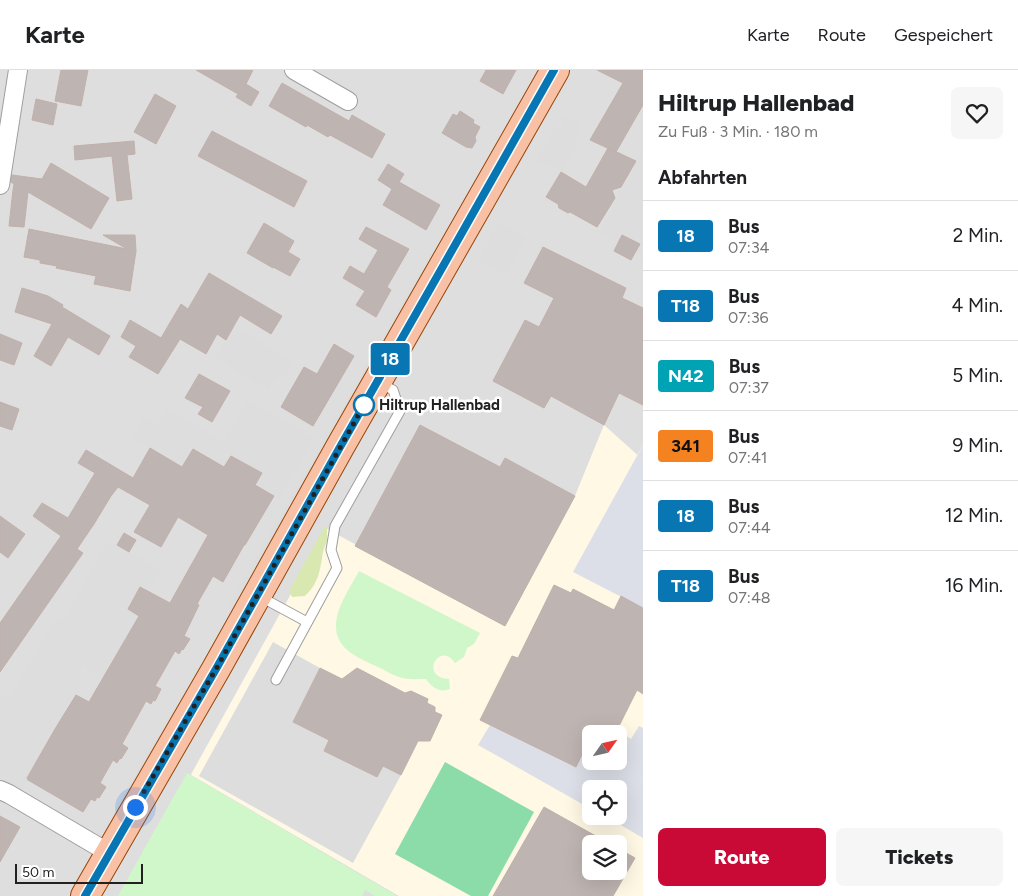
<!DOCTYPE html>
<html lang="de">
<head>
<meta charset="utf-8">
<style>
  :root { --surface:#fff; --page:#f6f6f6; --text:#202124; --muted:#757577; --line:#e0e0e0; --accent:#c90a37 }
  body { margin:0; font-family:Figtree,sans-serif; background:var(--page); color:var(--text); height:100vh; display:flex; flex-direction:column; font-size:19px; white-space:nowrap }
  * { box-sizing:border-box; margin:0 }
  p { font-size:16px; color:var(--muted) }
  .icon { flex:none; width:28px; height:28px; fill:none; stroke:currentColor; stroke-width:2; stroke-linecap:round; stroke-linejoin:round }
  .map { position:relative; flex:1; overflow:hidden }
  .details { display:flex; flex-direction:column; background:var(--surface); width:375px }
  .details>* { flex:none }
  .badge { padding:0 10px; border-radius:4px; font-size:18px; line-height:32px }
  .needle { width:32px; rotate:56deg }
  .tools { position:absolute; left:582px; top:655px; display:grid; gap:10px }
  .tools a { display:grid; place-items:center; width:45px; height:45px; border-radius:8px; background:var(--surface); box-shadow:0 5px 20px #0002; font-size:25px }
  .scale { position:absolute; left:15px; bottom:12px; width:128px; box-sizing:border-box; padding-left:5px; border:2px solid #212121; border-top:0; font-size:14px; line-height:18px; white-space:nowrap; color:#212121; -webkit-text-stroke:4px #fff; paint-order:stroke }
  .you { position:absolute; width:25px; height:25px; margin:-12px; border:4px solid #fff; border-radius:50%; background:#1a73e8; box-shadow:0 0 0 8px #1a73e833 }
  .map>.badge { position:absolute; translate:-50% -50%; box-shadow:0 0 0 2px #fff }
  h2 { padding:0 15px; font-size:19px; line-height:45px }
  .round { display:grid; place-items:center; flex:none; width:52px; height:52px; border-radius:8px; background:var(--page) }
  .summary { display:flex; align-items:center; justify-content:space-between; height:85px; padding:0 15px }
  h1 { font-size:24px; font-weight:800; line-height:38px }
  .button { display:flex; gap:10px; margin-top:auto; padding:10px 15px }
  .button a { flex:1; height:58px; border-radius:8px; background:var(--accent); color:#fff; font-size:20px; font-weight:800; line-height:58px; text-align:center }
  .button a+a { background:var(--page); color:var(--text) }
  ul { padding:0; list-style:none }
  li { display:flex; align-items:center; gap:15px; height:70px; padding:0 15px; border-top:1px solid var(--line) }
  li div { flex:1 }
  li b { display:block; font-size:19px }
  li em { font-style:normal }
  li .badge { min-width:55px; font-weight:700; text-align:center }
  header { display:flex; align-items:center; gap:30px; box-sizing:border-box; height:70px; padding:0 25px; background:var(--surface); border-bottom:1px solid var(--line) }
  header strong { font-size:24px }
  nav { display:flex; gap:28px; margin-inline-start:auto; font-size:18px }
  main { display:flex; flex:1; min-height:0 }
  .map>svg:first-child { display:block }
</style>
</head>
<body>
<header>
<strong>Karte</strong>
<nav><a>Karte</a><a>Route</a><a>Gespeichert</a></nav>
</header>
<main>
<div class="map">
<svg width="643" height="826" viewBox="0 0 643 826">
  <rect width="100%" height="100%" fill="#f1ece8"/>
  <path fill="#dfdede" d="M 0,0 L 643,0 L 643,375 L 638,385 L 604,355 L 575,426 L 505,556 L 327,459 L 191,704 L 399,826 L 0,826 Z"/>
  <path fill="#fef8e4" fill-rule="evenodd" d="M 604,355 L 637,385 L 643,375 L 643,826 L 399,826 L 191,705 L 327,459 L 505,556 L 575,426 ZM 591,664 L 619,664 L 619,691 L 591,691 ZM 591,719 L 619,719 L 619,746 L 591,746 ZM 591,774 L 619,774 L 619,801 L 591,801 Z"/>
  <path fill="#d9e8b1" d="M 325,456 L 327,458 C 327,462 327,466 327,470 C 326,474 324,478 323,482 C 320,500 319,513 305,526 L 292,527 L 290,523 L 290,519 Z"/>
  <path fill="#d0f7c9" d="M 359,501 L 480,563 L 474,574 L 467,578 L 464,587 L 455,593 C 440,570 418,607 449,609 L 450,619 C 440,623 432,618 426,609 C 417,609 407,610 399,607 C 392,605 385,600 378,597 C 361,589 336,580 336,557 C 336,537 350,518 359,501 Z
    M 187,703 L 397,826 L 375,826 L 365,820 L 362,826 L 118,826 Z"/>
  <path fill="#8bdca9" d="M 445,692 L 534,742 L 488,826 L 471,826 L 395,784 Z"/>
  <path fill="#ddd" d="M 562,44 L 581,57 L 573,69 L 579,74 L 562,101 L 536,91 L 555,58 L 562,62 L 565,57 L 557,51 Z
    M 643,82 L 643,180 L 641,185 L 600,162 Z
    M 499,152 L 526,167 L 505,205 L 478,191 Z
    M 430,195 L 233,541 L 228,537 L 422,198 Z
    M 426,248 L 431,250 L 396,311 L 391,308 Z
    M 234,257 L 293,292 L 283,309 L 277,305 L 268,320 L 215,288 Z
    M 248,330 L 314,368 L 279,429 L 255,415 L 261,403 L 231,386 L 224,397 L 193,379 L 182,397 L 133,368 L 145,346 L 159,355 L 168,340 L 224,371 Z
    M 347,386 L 352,389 L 322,443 L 317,440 Z
    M 108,471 L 161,500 L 148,522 L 140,517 L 128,538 L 139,546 L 104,607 L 82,595 L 79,617 L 76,626 L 21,722 L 6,713 L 9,708 L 0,703 L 0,631 L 3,625 L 9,628 L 57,547 L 64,550 Z
    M 273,572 L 320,598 L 293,652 L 329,670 L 324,681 L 377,707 L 383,696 L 401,705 L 353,793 L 199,706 Z
    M 218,612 L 223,615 L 118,800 L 112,797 Z
    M 153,671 L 158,674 L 117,748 L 117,736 Z"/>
  <path fill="#dcdfe7" d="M 643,375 L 643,538 L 573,502 Z
    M 490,655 L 575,697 L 587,674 L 591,676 L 591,691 L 619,691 L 619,664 L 615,664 L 617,660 L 631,669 L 639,656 L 643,658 L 643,768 L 605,746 L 619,746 L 619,719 L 591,719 L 591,739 L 478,675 Z"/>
  <path fill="#beb4b1" stroke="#c2b0ab" d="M 61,0 L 88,0 L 81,36 L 55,31 Z
    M 196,0 L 253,0 L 246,14 L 259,22 L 251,36 L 236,27 L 238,24 Z
    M 486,0 L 516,0 L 503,24 L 480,11 Z
    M 597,0 L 643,0 L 643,35 L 616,82 L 590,70 L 623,13 Z
    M 282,13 L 349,51 L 352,45 L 385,64 L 372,88 L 330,65 L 328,67 L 307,55 L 306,57 L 269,36 Z
    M 155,24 L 176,36 L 156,74 L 134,62 Z
    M 36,29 L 57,34 L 53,55 L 32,50 Z
    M 460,41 L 474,50 L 473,53 L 480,57 L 475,67 L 476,71 L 472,78 L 466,77 L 442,63 L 453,44 L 457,46 Z
    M 212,61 L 307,111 L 294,137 L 198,86 Z
    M 134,71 L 135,84 L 127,85 L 132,129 L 117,131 L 112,86 L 75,90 L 74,76 Z
    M 608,78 L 636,91 L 621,117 L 612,120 L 615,128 L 597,157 L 570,142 L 568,143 L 559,138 L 558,134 L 546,127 L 561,102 L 586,117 Z
    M 51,93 L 109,128 L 91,159 L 28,122 L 24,157 L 9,156 L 13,120 L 14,114 L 11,112 L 12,105 L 42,109 Z
    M 388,94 L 404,104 L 399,112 L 440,135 L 426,160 L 383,135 L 392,119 L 378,110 Z
    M 264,153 L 294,171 L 288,182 L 300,189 L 290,206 L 273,197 L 273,198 L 247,183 Z
    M 366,157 L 409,179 L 387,217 L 391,220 L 376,247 L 356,235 L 365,221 L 343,208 L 350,196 L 364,204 L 378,180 L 359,169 Z
    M 29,159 L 127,179 L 103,165 L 135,165 L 136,181 L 130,221 L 94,214 L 96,206 L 56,198 L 57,196 L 40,193 L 40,190 L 24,187 Z
    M 622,165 L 640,174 L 631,190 L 614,181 Z
    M 543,177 L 626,218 L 622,228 L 643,238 L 643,335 L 619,323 L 604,355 L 551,326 L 544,338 L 493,311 L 525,250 L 539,257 L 554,228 L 524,213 Z
    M 209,203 L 282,246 L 271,264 L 240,245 L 226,270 L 217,264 L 206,284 L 180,269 L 158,304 L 129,287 L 136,276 L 121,267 L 130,250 L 161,268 L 181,234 L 188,239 Z
    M 22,218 L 48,226 L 63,235 L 62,237 L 72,243 L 110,266 L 99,285 L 68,267 L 51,296 L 34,286 L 52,254 L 15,242 Z
    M 0,264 L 22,273 L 14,295 L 0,290 Z
    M 334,274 L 354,286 L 313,356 L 281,337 L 304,297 L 317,304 Z
    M 199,304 L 230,321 L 212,352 L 198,344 L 203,337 L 185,328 Z
    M 0,332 L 19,339 L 12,360 L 0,356 Z
    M 420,355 L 500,397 L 505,388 L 575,426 L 505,556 L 355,476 Z
    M 150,378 L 182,397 L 193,379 L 224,397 L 231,386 L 262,403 L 255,415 L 274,426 L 245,475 L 244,475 L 223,512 L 213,506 L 197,534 L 199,535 L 184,566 L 190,569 L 183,580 L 182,579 L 179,584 L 175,581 L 155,616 L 161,619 L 155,631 L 153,630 L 151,634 L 146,631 L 122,674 L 128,678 L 121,689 L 120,688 L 117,693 L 113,690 L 100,713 L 106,717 L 99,728 L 97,727 L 95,731 L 91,729 L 83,742 L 28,710 L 27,708 L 55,659 L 76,625 L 89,632 L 139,546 L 128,539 L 140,517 L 170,533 L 208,465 L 178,447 L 161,477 L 134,462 L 150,435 L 118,417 L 111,426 L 94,454 L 77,479 L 83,483 L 0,602 L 0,553 L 61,466 L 33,446 L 42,433 L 68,448 L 95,403 L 78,393 L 86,380 L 133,408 Z
    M 0,446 L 25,464 L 8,488 L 0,482 Z
    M 124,463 L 136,470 L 129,482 L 117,475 Z
    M 554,515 L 571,523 L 573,519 L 614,540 L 621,526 L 643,538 L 643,624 L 637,620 L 615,664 L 591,664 L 591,676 L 587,674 L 576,697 L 480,650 L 512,586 L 518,588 Z
    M 320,598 L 342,609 L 357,598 L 405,623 L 411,621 L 428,629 L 427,633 L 435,637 L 435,642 L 442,645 L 430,671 L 418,671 L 401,705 L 383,696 L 377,707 L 324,681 L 329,670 L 293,652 Z
    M 544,737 L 610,774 L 591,774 L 591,801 L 619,801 L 619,779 L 635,788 L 613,826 L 493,826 Z
    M 0,746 L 20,757 L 0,792 Z"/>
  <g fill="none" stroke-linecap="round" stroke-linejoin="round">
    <g stroke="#9e9e9e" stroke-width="11">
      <path id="lane" d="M 259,526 L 307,552
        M 276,610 L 337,498 L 331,480 L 335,456 L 400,341 L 393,320 L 380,313"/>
    </g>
    <g stroke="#9e9e9e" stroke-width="20">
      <path id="street" d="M 294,0 L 348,31
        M 0,115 L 18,0
        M 0,720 L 9,724 L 109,783"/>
    </g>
    <g stroke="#974507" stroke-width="30">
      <path id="primary" d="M 85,826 L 216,599 L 340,377 L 555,0"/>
    </g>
    <use href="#lane" stroke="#fff" stroke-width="9"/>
    <use href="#street" stroke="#fff" stroke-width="18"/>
    <use href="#primary" stroke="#f8c1a6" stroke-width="28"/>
  </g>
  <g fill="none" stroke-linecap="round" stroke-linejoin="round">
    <g stroke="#fff" stroke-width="11">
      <path id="line" d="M 85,826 L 216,599 L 340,377 L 442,198 L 554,0"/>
    </g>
    <use href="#line" stroke="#0776b2" stroke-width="8"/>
    <path stroke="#212121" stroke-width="5" stroke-dasharray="0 9" d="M 135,737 L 216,599 L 364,335"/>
  </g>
  <circle fill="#fff" stroke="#0776b2" stroke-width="2.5" cx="364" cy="335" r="10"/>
  <g text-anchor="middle" stroke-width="5" stroke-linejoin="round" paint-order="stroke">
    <g font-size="15" font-weight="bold" fill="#212121" stroke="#fff" text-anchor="start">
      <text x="379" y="340">Hiltrup Hallenbad</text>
    </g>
  </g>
</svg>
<div class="tools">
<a><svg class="needle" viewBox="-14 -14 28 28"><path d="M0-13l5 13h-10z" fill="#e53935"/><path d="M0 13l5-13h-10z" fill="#757577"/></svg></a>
<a><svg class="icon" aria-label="locate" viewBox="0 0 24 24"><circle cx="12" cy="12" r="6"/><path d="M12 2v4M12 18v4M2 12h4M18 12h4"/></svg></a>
<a><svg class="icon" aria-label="layers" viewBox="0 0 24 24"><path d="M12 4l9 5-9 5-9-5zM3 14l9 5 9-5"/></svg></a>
</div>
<div class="scale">50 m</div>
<div class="you" style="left:135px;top:737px"></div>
<b class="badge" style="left:390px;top:289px;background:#0776b2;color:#fff">18</b>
</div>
<section class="details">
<div class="summary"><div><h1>Hiltrup Hallenbad</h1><p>Zu Fuß · 3 Min. · 180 m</p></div><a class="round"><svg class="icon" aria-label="heart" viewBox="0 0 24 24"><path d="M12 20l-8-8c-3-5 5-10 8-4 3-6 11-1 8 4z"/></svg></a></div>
<h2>Abfahrten</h2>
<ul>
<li><span class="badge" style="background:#0776b2;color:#fff">18</span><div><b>Bus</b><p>07:34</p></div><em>2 Min.</em></li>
<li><span class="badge" style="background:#0776b2;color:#fff">T18</span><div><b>Bus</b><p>07:36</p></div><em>4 Min.</em></li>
<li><span class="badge" style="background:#00a3b4;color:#fff">N42</span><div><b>Bus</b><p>07:37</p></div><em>5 Min.</em></li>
<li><span class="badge" style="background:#f58220;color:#111">341</span><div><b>Bus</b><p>07:41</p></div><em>9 Min.</em></li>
<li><span class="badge" style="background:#0776b2;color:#fff">18</span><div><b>Bus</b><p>07:44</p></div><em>12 Min.</em></li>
<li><span class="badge" style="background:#0776b2;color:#fff">T18</span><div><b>Bus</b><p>07:48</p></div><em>16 Min.</em></li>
</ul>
<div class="button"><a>Route</a><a>Tickets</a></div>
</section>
</main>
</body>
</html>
